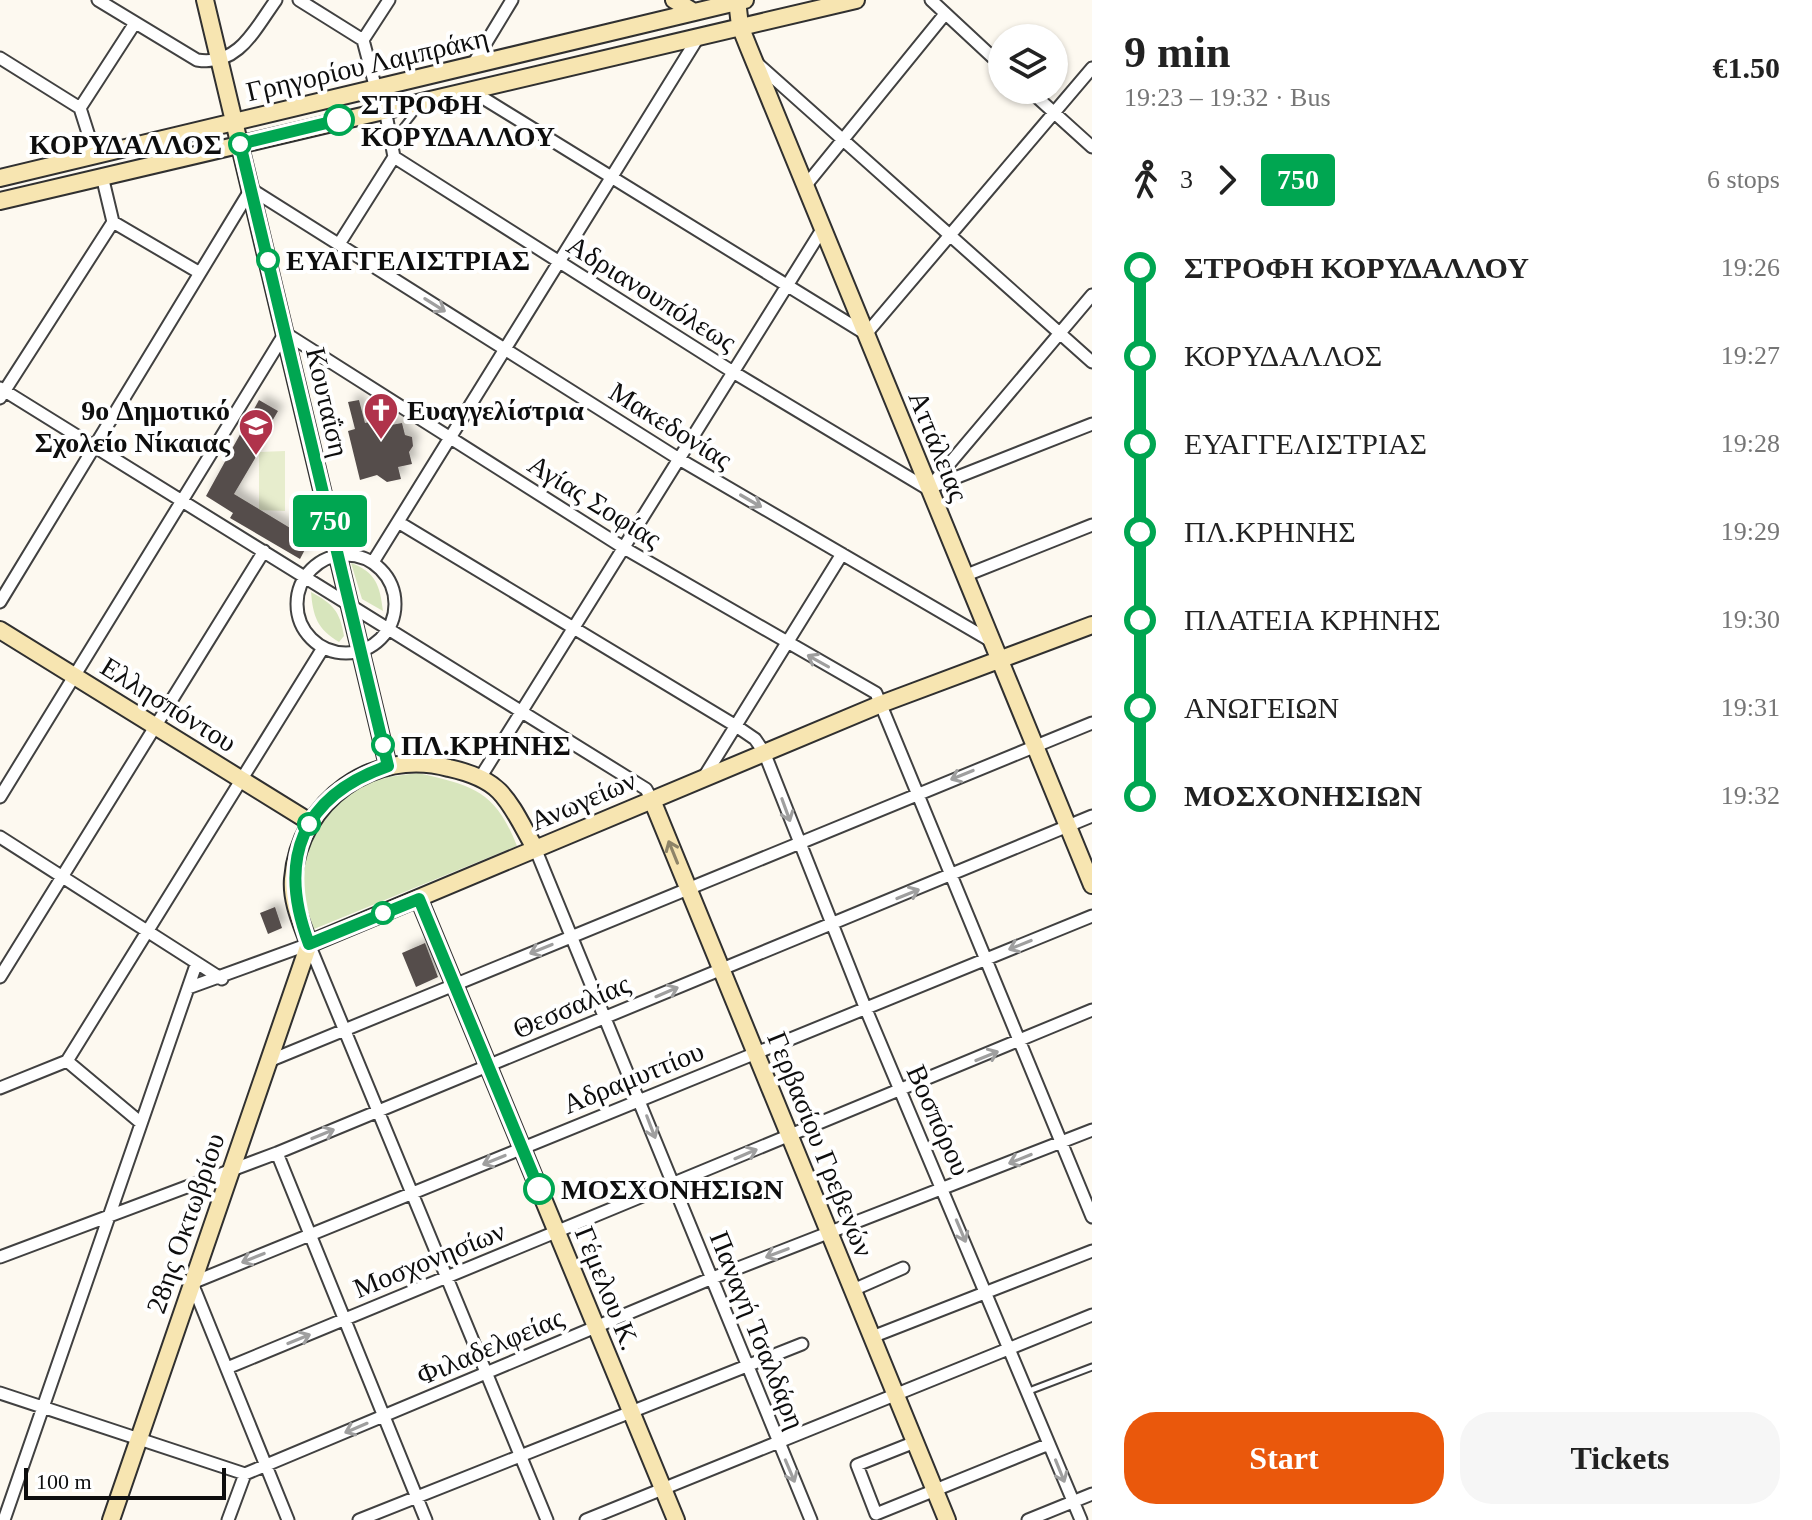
<!DOCTYPE html>
<html lang="en">
<head>
<meta charset="utf-8">
<style>
  :root { --surface:#fff; --page:#f6f6f6; --text:#222; --muted:#767676; --accent:#ea580c }
  body { margin:0; font-family:"Times New Roman",serif; background:var(--page); color:var(--text); height:100vh; display:flex; flex-direction:column; font-size:30px; white-space:nowrap }
  * { box-sizing:border-box; margin:0 }
  p { font-size:26px; color:var(--muted) }
  .icon { flex:none; width:44px; height:44px; fill:none; stroke:currentColor; stroke-width:2; stroke-linecap:round; stroke-linejoin:round }
  .map { position:relative; flex:1; overflow:hidden }
  .sheet { display:flex; flex-direction:column; background:var(--surface); width:720px }
  .sheet>* { flex:none }
  .badge { padding:0 16px; border-radius:6px; font-size:28px; line-height:52px }
  .tools { position:absolute; left:988px; top:24px; display:grid; gap:16px }
  .tools a { display:grid; place-items:center; width:80px; height:80px; border-radius:50%; background:var(--surface); box-shadow:0 2px 6px #0004; font-size:40px }
  .scale { position:absolute; left:24px; bottom:20px; width:202px; box-sizing:border-box; padding-left:8px; border:4px solid #0e0e0e; border-top:0; font-size:22px; line-height:28px; white-space:nowrap; color:#0e0e0e; -webkit-text-stroke:6px #fff; paint-order:stroke }
  .map>.badge { position:absolute; translate:-50% -50%; box-shadow:0 0 0 4px #fff }
  .legs { display:flex; align-items:center; gap:12px; height:88px; padding:0 32px; font-size:26px }
  .legs p { margin-inline-start:auto }
  .head { display:flex; align-items:center; justify-content:space-between; height:136px; padding:0 32px }
  h1 { font-size:44px; font-weight:700; line-height:60px }
  .primary-button { display:flex; gap:16px; margin-top:auto; padding:16px 32px }
  .primary-button a { flex:1; height:92px; border-radius:32px; background:var(--accent); color:#fff; font-size:32px; font-weight:700; line-height:92px; text-align:center }
  .primary-button a+a { background:var(--page); color:var(--text) }
  ul { padding:0 32px; list-style:none }
  li { display:flex; align-items:center; gap:28px; height:88px; font-size:30px }
  li i { display:grid; place-items:center; width:12px; height:100%; margin:0 10px; background:currentColor }
  li i::after { content:''; width:20px; height:20px; margin:-10px; border:6px solid; border-radius:50%; background:var(--surface) }
  li p { margin-inline-start:auto }
  li:first-child i { background:linear-gradient(#0000 50%,currentColor 0) }
  li:last-child i { background:linear-gradient(currentColor 50%,#0000 0) }
  main { display:flex; flex:1; min-height:0 }
  .map>svg:first-child { display:block }
</style>
</head>
<body>
<main>
<div class="map">
<svg width="1092" height="1520" viewBox="0 0 1092 1520">
  <defs>
    <filter id="shadow"><feDropShadow dx="6" dy="-6" stdDeviation="4" flood-color="#0004"/></filter>
  </defs>
  <rect width="100%" height="100%" fill="#fdf9f0"/>
  <path fill="#d7e5bc" d="M 351,563 C 376,572 380,586 383,611 L 362,599 Z
    M 311,592 C 333,604 340,611 344,636 L 339,642 C 317,629 313,616 311,592 Z
    M 418,773 C 473,786 495,790 517,846 L 314,929 L 302,894 L 306,847 L 332,807 L 373,779 Z"/>
  <path fill="#e7edcd" d="M 285,451 L 285,511 L 259,510 L 259,452 Z"/>
  <path fill="#554d4b" filter="url(#shadow)" d="M 259,400 L 278,411 L 256,449 L 260,450 L 234,494 L 310,540 L 300,559 L 230,518 L 233,513 L 206,496 Z
    M 359,400 L 365,423 L 389,417 L 391,425 L 402,423 L 405,435 L 412,437 L 413,446 L 409,452 L 412,464 L 398,467 L 401,479 L 387,482 L 377,475 L 360,480 L 348,431 L 355,429 L 348,402 Z
    M 275,907 L 282,928 L 268,934 L 260,913 Z
    M 425,943 L 438,977 L 416,987 L 402,953 Z"/>
  <g fill="none" stroke-linecap="round" stroke-linejoin="round">
    <g stroke="#414141" stroke-width="9">
      <path id="lane" d="M 392,141 L 418,108
        M 1029,1391 L 1092,1367"/>
    </g>
    <g stroke="#414141" stroke-width="15">
      <path id="street" d="M 98,0 L 197,60 C 238,67 255,29 276,0
        M 299,0 L 363,40
        M 931,0 L 1002,66
        M 0,58 L 80,108 L 95,155
        M 758,64 L 1092,362
        M 472,66 L 512,0
        M 376,89 L 363,40 L 389,0
        M 470,90 L 866,334 L 1092,68
        M 1029,90 L 1092,147
        M 80,108 L 135,23
        M 385,109 L 394,157 L 733,372 L 928,489
        M 806,185 L 945,14
        M 113,222 L 200,273
        M 339,244 L 394,157
        M 0,388 L 646,789 L 652,800
        M 0,398 L 113,222 L 102,176
        M 932,487 L 1092,424
        M 928,489 L 1092,295
        M 398,522 L 736,726 L 755,739 L 764,752 L 865,1007 L 1081,1520
        M297 604a49 49 0 1 1 98 0a49 49 0 1 1-98 0Z
        M 373,562 L 699,36
        M 964,576 L 1092,525
        M 0,602 L 251,189 L 679,459 L 991,641
        M 704,777 L 842,554
        M 480,778 L 823,228
        M 0,797 L 285,333 L 624,548 L 876,693 L 1092,1217
        M 0,837 L 222,979
        M 535,848 L 811,1520
        M 0,977 L 264,551
        M 188,988 L 309,944 L 547,1520
        M 67,1061 L 141,1123
        M 269,1061 L 1092,723
        M 0,1088 L 67,1061 L 323,648
        M 277,1153 L 426,1520
        M 0,1257 L 277,1153 L 1092,816
        M 853,1290 L 903,1268
        M 872,1337 L 1092,1251
        M 227,1368 L 1092,1010
        M 0,1393 L 245,1474 L 710,1279 L 1092,1130
        M 915,1442 L 857,1465 L 876,1514 L 1049,1444
        M 4,1520 L 196,965
        M 228,1520 L 245,1474
        M 288,1520 L 192,1283 L 1092,916
        M 359,1520 L 802,1344
        M 586,1520 L 1092,1315
        M 1028,1520 L 1092,1494"/>
    </g>
    <g stroke="#303030" stroke-width="20">
      <path id="secondary" d="M 205,0 L 388,766
        M 674,0 L 694,12
        M 737,0 L 740,26 L 748,46 L 1092,885
        M 0,178 L 745,0
        M 0,201 L 856,0
        M 0,630 L 310,822
        M 652,800 L 947,1520
        M 419,899 L 676,1520
        M 309,944 L 881,704 L 1092,625
        M 309,944 C 302,924 291,901 293,879 C 299,801 374,747 449,768 C 467,772 486,778 499,791 C 514,806 524,830 535,848
        M 111,1520 L 309,944"/>
    </g>
    <use href="#lane" stroke="#fff" stroke-width="5"/>
    <use href="#street" stroke="#fff" stroke-width="11"/>
    <use href="#secondary" stroke="#f7e5b1" stroke-width="16"/>
  </g>
  <defs><path id="oneway-shaft" d="M-6 0H5M1.5-3L5.5 0L1.5 3" fill="none" stroke-width="1.6" stroke-linecap="round" stroke-linejoin="round" transform="scale(2)"/></defs>
  <g stroke="#9f9f9f">
    <use href="#oneway-shaft" transform="translate(435 305) rotate(32)"/>
    <use href="#oneway-shaft" transform="translate(751 501) rotate(30)"/>
    <use href="#oneway-shaft" transform="translate(818 661) rotate(-151)"/>
    <use href="#oneway-shaft" transform="translate(962 775) rotate(158)"/>
    <use href="#oneway-shaft" transform="translate(786 810) rotate(70)"/>
    <use href="#oneway-shaft" transform="translate(908 894) rotate(-22)"/>
    <use href="#oneway-shaft" transform="translate(1020 945) rotate(158)"/>
    <use href="#oneway-shaft" transform="translate(541 949) rotate(158)"/>
    <use href="#oneway-shaft" transform="translate(667 992) rotate(-23)"/>
    <use href="#oneway-shaft" transform="translate(987 1056) rotate(-22)"/>
    <use href="#oneway-shaft" transform="translate(651 1127) rotate(69)"/>
    <use href="#oneway-shaft" transform="translate(323 1134) rotate(-22)"/>
    <use href="#oneway-shaft" transform="translate(746 1154) rotate(-23)"/>
    <use href="#oneway-shaft" transform="translate(1020 1159) rotate(158)"/>
    <use href="#oneway-shaft" transform="translate(494 1160) rotate(158)"/>
    <use href="#oneway-shaft" transform="translate(961 1231) rotate(67)"/>
    <use href="#oneway-shaft" transform="translate(777 1253) rotate(159)"/>
    <use href="#oneway-shaft" transform="translate(253 1258) rotate(158)"/>
    <use href="#oneway-shaft" transform="translate(299 1339) rotate(-22)"/>
    <use href="#oneway-shaft" transform="translate(356 1428) rotate(157)"/>
    <use href="#oneway-shaft" transform="translate(790 1471) rotate(67)"/>
    <use href="#oneway-shaft" transform="translate(1060 1471) rotate(68)"/>
  </g>
  <use stroke="#8e8468" href="#oneway-shaft" transform="translate(673 852) rotate(-112)"/>
  <g fill="none" stroke-linecap="round" stroke-linejoin="round">
    <g stroke="#fff" stroke-width="18">
      <path id="line-1" d="M 339,120 L 240,144 L 388,766 C 301,796 277,860 309,944 L 419,899 L 539,1189"/>
    </g>
    <use href="#line-1" stroke="#00a651" stroke-width="12"/>
  </g>
  <defs>
    <g id="church-pin" transform="scale(1.8)"><path d="M0 17L-7.5 6A9.5 9.5 0 1 1 7.5 6Z" fill="#b0334b" stroke="#fff"/><path d="M-1.2-6h2.4v3.5h3.3v2.4h-3.3V6h-2.4V-.1h-3.3v-2.4h3.3Z" fill="#fff"/></g>
    <g id="school-pin" transform="scale(1.8)"><path d="M0 17L-7.5 6A9.5 9.5 0 1 1 7.5 6Z" fill="#b0334b" stroke="#fff"/><path d="M0-5L7-2L0 1L-7-2ZM-4 1L0 2.5L4 1V4Q0 6-4 4Z" fill="#fff"/></g>
  </defs>
  <g fill-rule="evenodd">
    <use href="#church-pin" x="381" y="410"/>
    <use href="#school-pin" x="256" y="426"/>
  </g>
  <g fill="#fff" stroke="#00a651" stroke-width="4">
    <circle cx="339" cy="120" r="14"/>
    <circle cx="240" cy="144" r="10"/>
    <circle cx="268" cy="260" r="10"/>
    <circle cx="383" cy="745" r="10"/>
    <circle cx="309" cy="824" r="10"/>
    <circle cx="383" cy="913" r="10"/>
    <circle cx="539" cy="1189" r="14"/>
  </g>
  <g text-anchor="middle" stroke-width="8" stroke-linejoin="round" paint-order="stroke">
    <g font-size="28" fill="#0e0e0e" stroke="#fff">
      <text transform="translate(367 64) rotate(-13)" y="10">Γρηγορίου Λαμπράκη</text>
      <text transform="translate(652 293) rotate(32)" y="10">Αδριανουπόλεως</text>
      <text transform="translate(328 402) rotate(77)" y="10">Κουταΐση</text>
      <text transform="translate(671 425) rotate(32)" y="10">Μακεδονίας</text>
      <text transform="translate(939 446) rotate(68)" y="10">Αττάλειας</text>
      <text transform="translate(595 501) rotate(32)" y="10">Αγίας Σοφίας</text>
      <text transform="translate(169 704) rotate(32)" y="10">Ελλησπόντου</text>
      <text transform="translate(583 800) rotate(-23)" y="10">Ανωγείων</text>
      <text transform="translate(571 1006) rotate(-23)" y="10">Θεσσαλίας</text>
      <text transform="translate(633 1077) rotate(-22)" y="10">Αδραμυττίου</text>
      <text transform="translate(939 1120) rotate(66)" y="10">Βοσπόρου</text>
      <text transform="translate(821 1144) rotate(68)" y="10">Γερβασίου Γρεβενών</text>
      <text transform="translate(185 1223) rotate(-71)" y="10">28ης Οκτωβρίου</text>
      <text transform="translate(429 1259) rotate(-22)" y="10">Μοσχονησίων</text>
      <text transform="translate(608 1288) rotate(68)" y="10">Γέμελου Κ.</text>
      <text transform="translate(758 1330) rotate(68)" y="10">Παναγή Τσαλδάρη</text>
      <text transform="translate(490 1346) rotate(-23)" y="10">Φιλαδελφείας</text>
    </g>
    <g font-size="28" font-weight="bold" fill="#0e0e0e" stroke="#fff" text-anchor="start">
      <text x="361" y="114">ΣΤΡΟΦΗ<tspan x="361" dy="32">ΚΟΡΥΔΑΛΛΟΥ</tspan></text>
      <text x="222" y="154" text-anchor="end">ΚΟΡΥΔΑΛΛΟΣ</text>
      <text x="286" y="270">ΕΥΑΓΓΕΛΙΣΤΡΙΑΣ</text>
      <text x="401" y="755">ΠΛ.ΚΡΗΝΗΣ</text>
      <text x="561" y="1199">ΜΟΣΧΟΝΗΣΙΩΝ</text>
    </g>
    <g font-size="28" font-weight="bold" fill="#0e0e0e" stroke="#fff" text-anchor="end">
      <text x="230" y="420">9o Δημοτικό<tspan x="230" dy="32">Σχολείο Νίκαιας</tspan></text>
      <text x="407" y="420" text-anchor="start">Ευαγγελίστρια</text>
    </g>
  </g>
</svg>
<div class="tools">
<a><svg class="icon" aria-label="layers" viewBox="0 0 24 24"><path d="M12 4l9 5-9 5-9-5zM3 14l9 5 9-5"/></svg></a>
</div>
<div class="scale">100 m</div>
<b class="badge" style="left:330px;top:521px;background:#00a651;color:#fff">750</b>
</div>
<section class="sheet">
<div class="head"><div><h1>9 min</h1><p>19:23 – 19:32 · Bus</p></div><b>€1.50</b></div>
<div class="legs"><svg class="icon" aria-label="walk" viewBox="0 0 24 24"><circle cx="13" cy="4" r="2"/><path d="M13 8l-2 6 4 7M11 14l-3 7M7 12l3-4h3l4 4"/></svg>3<svg class="icon" aria-label="forward" viewBox="0 0 24 24"><path d="M9 5l7 7-7 7"/></svg><b class="badge" style="background:#00a651;color:#fff">750</b><p>6 stops</p></div>
<ul>
<li><i style="color:#00a651"></i><b>ΣΤΡΟΦΗ ΚΟΡΥΔΑΛΛΟΥ</b><p>19:26</p></li>
<li><i style="color:#00a651"></i><span>ΚΟΡΥΔΑΛΛΟΣ</span><p>19:27</p></li>
<li><i style="color:#00a651"></i><span>ΕΥΑΓΓΕΛΙΣΤΡΙΑΣ</span><p>19:28</p></li>
<li><i style="color:#00a651"></i><span>ΠΛ.ΚΡΗΝΗΣ</span><p>19:29</p></li>
<li><i style="color:#00a651"></i><span>ΠΛΑΤΕΙΑ ΚΡΗΝΗΣ</span><p>19:30</p></li>
<li><i style="color:#00a651"></i><span>ΑΝΩΓΕΙΩΝ</span><p>19:31</p></li>
<li><i style="color:#00a651"></i><b>ΜΟΣΧΟΝΗΣΙΩΝ</b><p>19:32</p></li>
</ul>
<div class="primary-button"><a>Start</a><a>Tickets</a></div>
</section>
</main>
</body>
</html>
